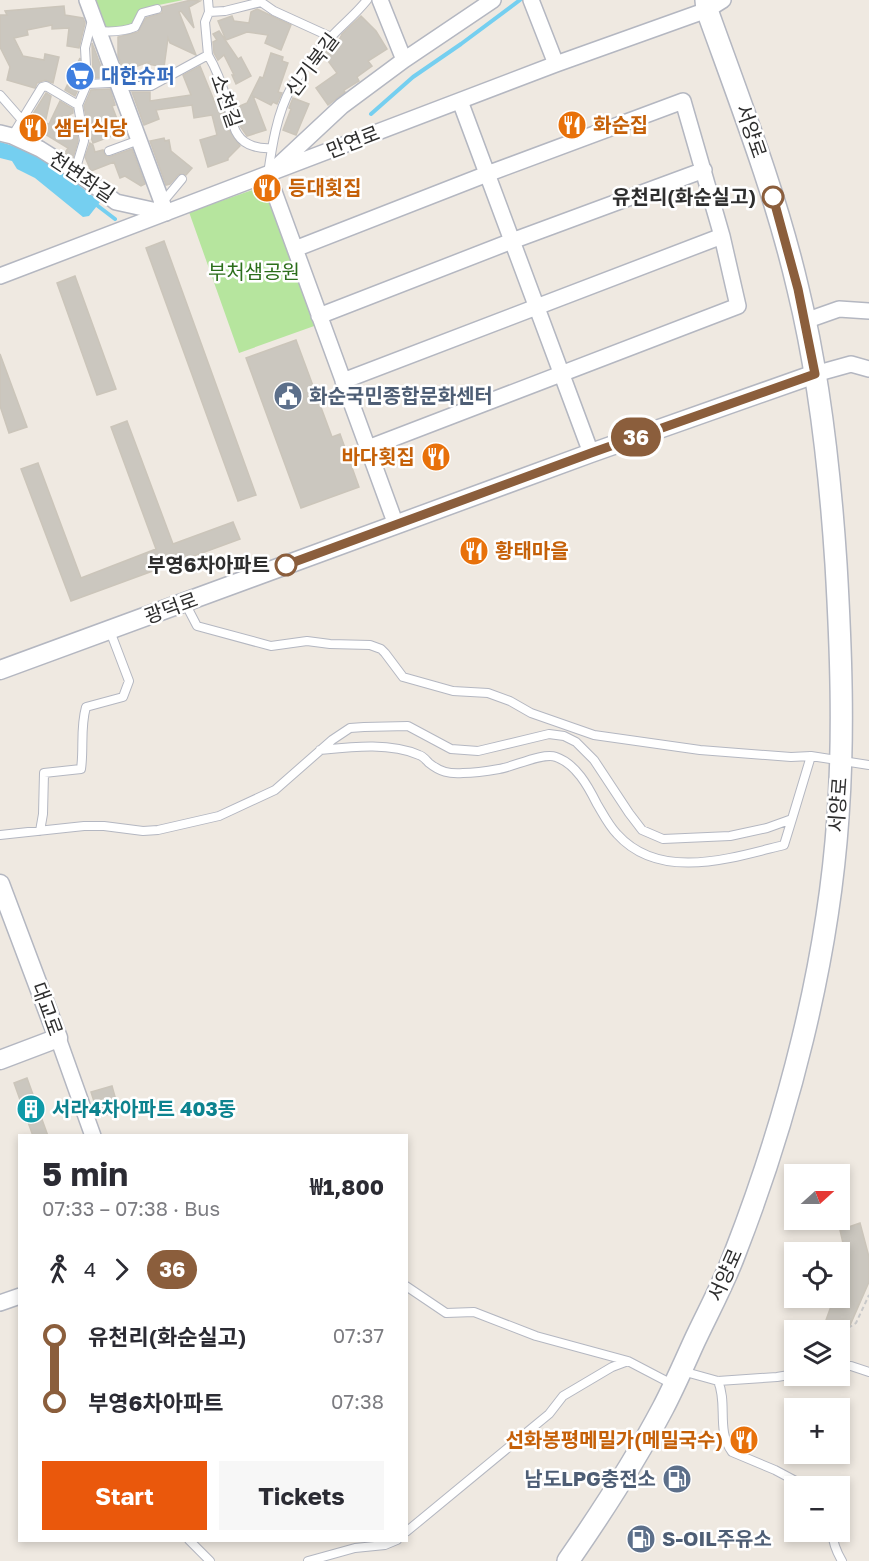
<!DOCTYPE html>
<html lang="en">
<head>
<meta charset="utf-8">
<style>
  :root { --surface:#fff; --page:#f7f7f7; --text:#2b2b33; --muted:#7c7c81; --accent:#ea580c }
  body { margin:0; font-family:"Golos Text","Noto Sans KR",sans-serif; background:var(--page); color:var(--text); height:100vh; display:flex; flex-direction:column; font-size:22px; white-space:nowrap }
  * { box-sizing:border-box; margin:0 }
  p { font-size:20px; color:var(--muted) }
  .icon { flex:none; width:33px; height:33px; fill:none; stroke:currentColor; stroke-width:2; stroke-linecap:round; stroke-linejoin:round }
  .map { position:relative; flex:1; overflow:hidden }
  .side { position:absolute; left:18px; top:1134px; width:390px; height:408px; display:flex; flex-direction:column; background:var(--surface); border-radius:0px; box-shadow:0 3px 9px #0003 }
  .side>* { flex:none }
  .badge { padding:0 12px; border-radius:20px; font-size:21px; line-height:39px }
  .needle { width:39px; rotate:69deg }
  .buttons { position:absolute; left:784px; top:1164px; display:grid; gap:12px }
  .buttons a { display:grid; place-items:center; width:66px; height:66px; border-radius:0px; background:var(--surface); box-shadow:0 3px 9px #0003; font-size:30px }
  .map>.badge { position:absolute; translate:-50% -50%; box-shadow:0 0 0 3px #fff }
  .legs { display:flex; align-items:center; gap:9px; height:66px; padding:0 24px; font-size:20px }
  .legs p { margin-inline-start:auto }
  .headline { display:flex; align-items:center; justify-content:space-between; height:102px; padding:0 24px }
  h1 { font-size:33px; font-weight:700; line-height:45px }
  .button { display:flex; gap:12px; margin-top:auto; padding:12px 24px }
  .button a { flex:1; height:69px; border-radius:0px; background:var(--accent); color:#fff; font-size:24px; font-weight:700; line-height:69px; text-align:center }
  .button a+a { background:var(--page); color:var(--text) }
  ul { padding:0 24px; list-style:none }
  li { display:flex; align-items:center; gap:21px; height:66px; font-size:22px }
  li i { display:grid; place-items:center; width:9px; height:100%; margin:0 8px; background:currentColor }
  li i::after { content:''; width:15px; height:15px; margin:-8px; border:4px solid; border-radius:50%; background:var(--surface) }
  li p { margin-inline-start:auto }
  li:first-child i { background:linear-gradient(#0000 50%,currentColor 0) }
  li:last-child i { background:linear-gradient(currentColor 50%,#0000 0) }
  .map>svg:first-child { display:block }
</style>
</head>
<body>
<div class="map">
<svg width="869" height="1561" viewBox="0 0 869 1561">
  <rect width="100%" height="100%" fill="#efe9e1"/>
  <path fill="#b6e59e" d="M 94,0 L 183,0 L 149,7 L 132,27 L 106,28 Z
    M 258,188 L 267,192 L 317,325 L 239,353 L 189,212 Z"/>
  <path fill="#75cff0" d="M 0,142 C 39,152 69,177 100,202 L 89,216 L 83,217 L 35,178 L 17,169 L 12,161 L 0,158 Z"/>
  <g fill="none" stroke-linecap="round" stroke-linejoin="round">
    <path stroke="#75cff0" stroke-width="4" d="M 371,114 L 413,77 L 461,44 L 520,0
      M 94,203 L 115,219"/>
  </g>
  <path fill="#cbc7bf" stroke="#cbc5ba" stroke-width="1.5" d="M 191,0 L 200,1 L 189,7 L 194,28 L 181,11 L 179,12 L 196,55 L 170,43 L 168,38 L 164,67 L 148,64 L 151,61 L 124,71 L 118,56 L 118,37 L 138,32 L 146,18 L 162,13 L 162,7 Z
    M 64,6 L 65,15 L 83,18 L 85,23 L 79,48 L 67,46 L 69,28 L 52,29 L 52,25 L 27,30 L 28,35 L 14,38 L 23,56 L 44,60 L 45,54 L 59,57 L 53,83 L 45,80 L 37,83 L 35,88 L 7,80 L 10,67 L 0,47 L 0,15 L 7,15 L 5,11 Z
    M 257,9 L 291,25 L 281,50 L 265,43 L 268,35 L 247,32 L 226,40 L 218,21 L 232,16 L 234,21 L 249,23 L 251,12 Z
    M 361,16 L 376,31 L 387,49 L 368,61 L 372,66 L 357,77 L 359,81 L 344,90 L 345,92 L 328,105 L 316,88 L 337,73 L 323,54 L 334,43 L 337,45 L 342,34 Z
    M 219,31 L 238,59 L 241,57 L 251,76 L 236,84 L 232,75 L 234,75 L 224,55 L 218,60 L 214,53 L 213,42 L 217,40 L 213,34 Z
    M 92,43 L 105,77 L 93,78 Z
    M 271,53 L 283,57 L 282,61 L 288,63 L 278,92 L 282,93 L 277,104 L 273,102 L 271,105 L 253,96 L 266,130 L 247,136 L 240,126 L 235,108 L 247,103 L 260,77 L 263,78 Z
    M 80,58 L 81,83 L 75,96 L 65,90 Z
    M 200,66 L 215,103 L 221,102 L 229,130 L 240,146 L 228,158 L 228,160 L 208,167 L 200,140 L 217,135 L 212,115 L 194,118 L 192,105 L 156,110 L 159,119 L 144,125 L 132,92 L 150,92 L 150,101 L 191,95 L 183,75 Z
    M 110,89 L 115,105 L 112,106 L 119,124 L 122,122 L 125,131 L 93,143 L 88,128 L 84,106 L 91,90 Z
    M 46,93 L 51,96 L 45,123 L 49,124 L 60,101 L 73,109 L 73,113 L 54,122 L 76,135 L 77,133 L 78,141 L 73,158 L 65,153 L 68,148 L 45,134 L 42,139 L 23,130 Z
    M 293,98 L 309,104 L 296,135 L 283,130 L 291,109 L 289,108 Z
    M 164,138 L 165,141 L 169,140 L 171,151 L 192,168 L 186,175 L 179,174 L 170,184 L 166,185 L 150,141 Z
    M 90,143 L 93,145 L 95,152 L 103,150 L 105,155 L 109,157 L 132,149 L 145,184 L 141,186 L 125,176 L 120,178 L 114,162 L 91,171 L 85,157 Z
    M 164,241 L 256,495 L 238,501 L 146,248 Z
    M 75,276 L 116,389 L 97,395 L 57,283 Z
    M 296,340 L 332,437 L 340,434 L 359,487 L 301,508 L 246,358 Z
    M 0,354 L 27,427 L 9,433 L 0,406 Z
    M 127,421 L 173,544 L 233,522 L 240,539 L 71,601 L 21,469 L 38,463 L 81,578 L 156,549 L 111,427 Z
    M 27,1078 L 48,1136 L 33,1136 L 14,1083 Z
    M 112,1086 L 119,1111 L 99,1117 L 91,1092 Z
    M 860,1223 L 869,1257 L 869,1282 L 848,1330 L 826,1320 L 834,1298 L 840,1298 L 840,1280 L 847,1261 L 840,1230 Z"/>
  <g fill="none" stroke-linecap="round" stroke-linejoin="round">
    <g stroke="#b4b7c1" stroke-width="10">
      <path id="service" d="M 208,0 L 209,12 L 225,11 L 261,2 L 274,11 L 331,37
        M 98,31 C 111,32 123,32 135,27 L 142,13 L 157,9
        M 208,55 L 205,22 L 209,12
        M 87,84 L 85,48 L 92,20
        M 119,86 L 151,86 L 208,55 C 217,70 223,87 228,104 C 230,114 232,127 238,135 C 245,146 260,149 272,148
        M 0,95 L 22,120
        M 12,136 L 42,87 L 46,86 L 78,105 L 87,84 L 110,83 L 117,81
        M 109,151 L 139,140
        M 75,171 L 84,141 L 78,105
        M 268,174 C 272,146 277,113 291,88 C 301,70 317,52 331,37 C 343,24 356,14 367,0
        M 162,203 L 182,179
        M 185,603 L 197,626 L 271,646 L 307,641 L 330,644 L 370,645 L 381,649 L 385,653 L 403,677 L 453,691 L 488,693 L 510,701 L 531,713 L 594,735 L 700,750 L 791,757 L 811,756 L 869,765
        M 320,750 C 350,747 390,742 419,755 C 423,756 426,760 429,763 C 440,772 449,774 463,773 C 475,773 488,771 499,769 C 513,767 543,752 556,757 C 576,764 588,786 597,804 C 603,814 609,826 617,834 C 660,882 731,858 784,845 L 792,819
        M 40,831 L 43,814 L 44,773 L 81,769 C 84,748 80,728 86,707 L 123,697 L 129,681 L 110,631
        M 0,835 L 84,826 L 104,826 L 143,831 L 158,830 L 219,816 L 275,790 L 332,740 L 350,728 L 364,727 L 408,726 L 451,749 L 478,751 L 549,734 L 564,736 L 576,742 L 594,760 L 629,813 L 642,830 L 663,839 L 730,836 L 767,828 L 792,819 L 811,756
        M 406,1286 L 446,1313 L 474,1312 L 536,1336 L 628,1361
        M 840,1366 L 851,1366 L 869,1372
        M 682,1371 L 718,1381 L 777,1377 L 795,1374
        M 718,1381 C 728,1404 716,1430 732,1452 L 775,1470 L 805,1486
        M 406,1532 L 549,1414 L 563,1396 L 612,1367 L 628,1361 L 672,1384
        M 832,1532 C 833,1543 836,1551 842,1561
        M 189,1540 L 210,1561
        M 308,1561 L 355,1548 L 385,1545 L 397,1540"/>
    </g>
    <g stroke="#b4b7c1" stroke-width="18">
      <path id="minor" d="M 87,0 L 166,213
        M 380,0 L 404,60
        M 531,0 L 556,64
        M 460,101 L 591,453
        M 0,133 L 12,136 L 40,149 L 75,171 L 116,202 L 166,213
        M 295,249 L 487,174 L 683,101 L 722,236 L 738,306 L 368,448
        M 0,276 L 556,64 L 707,10 L 723,0
        M 319,316 L 512,241 L 704,170
        M 805,321 L 839,309 L 869,311
        M 815,374 L 851,364 L 869,369
        M 343,381 L 722,236
        M 396,525 L 268,175 L 342,106 L 404,60 L 493,0
        M 58,1038 L 93,1136
        M 0,1303 L 20,1296"/>
    </g>
    <g stroke="#b4b7c1" stroke-width="21">
      <path id="tertiary" d="M 0,670 L 591,453 L 815,374
        M 0,884 L 58,1038 L 0,1060"/>
    </g>
    <g stroke="#b4b7c1" stroke-width="24">
      <path id="secondary" d="M 568,1561 C 602,1512 635,1461 663,1408 C 674,1387 684,1364 694,1342 C 708,1312 724,1283 735,1253 C 788,1117 828,963 838,817 C 844,733 841,649 836,564 C 830,472 820,379 798,289 C 776,194 740,102 707,10 L 706,0"/>
    </g>
    <path stroke="#c9c9c9" stroke-width="2" stroke-dasharray="4.5 3" stroke-linecap="butt" d="M 840,1267 L 844,1269
      M 842,1332 L 856,1323 L 869,1295"/>
    <use href="#service" stroke="#fff" stroke-width="8"/>
    <use href="#minor" stroke="#fff" stroke-width="15"/>
    <use href="#tertiary" stroke="#fff" stroke-width="18"/>
    <use href="#secondary" stroke="#fff" stroke-width="21"/>
  </g>
  <g fill="none" stroke-linecap="round" stroke-linejoin="round">
    <g stroke="#fff" stroke-width="14">
      <path id="line-1" d="M 286,565 L 591,453 L 815,374 L 798,289 L 773,197"/>
    </g>
    <use href="#line-1" stroke="#8b5e3c" stroke-width="9"/>
  </g>
  <defs>
    <g id="supermarket-disc" transform="scale(1.5)"><circle r="9.5" fill="#3f7fe0" stroke="#fff"/><path d="M-6-5.5h2.5l.6 2H6L4.5 2H-2.5L-4.4-4H-6ZM-1.5 3.2a1.3 1.3 0 1 0 .1 0ZM3 3.2a1.3 1.3 0 1 0 .1 0Z" fill="#fff"/></g>
    <g id="restaurant-disc" transform="scale(1.5)"><circle r="9.5" fill="#e8710a" stroke="#fff"/><path d="M-5-6h1v4h1v-4h1v4h1v-4h1v5L-1.5 .5V6h-2V.5L-5-1ZM5-6V6H3V1.5H1.5Q1.5-4 5-6Z" fill="#fff"/></g>
    <g id="civic-disc" transform="scale(1.5)"><circle r="9.5" fill="#5c6f8a" stroke="#fff"/><path d="M-.6-6.5H3V-4.5H.6V-3L4-1V1h2V6H-6V1h2V-1L-.6-3ZM-1.2 2.5V6h2.4V2.5Z" fill="#fff"/></g>
    <g id="building-disc" transform="scale(1.5)"><circle r="9.5" fill="#0f9aa8" stroke="#fff"/><path d="M-4-6H4V6H1V3H-1V6H-4ZM-2.5-4.3h1.7v1.8h-1.7ZM.8-4.3h1.7v1.8H.8ZM-2.5-1h1.7V.8h-1.7ZM.8-1h1.7V.8H.8Z" fill="#fff"/></g>
    <g id="fuel-disc" transform="scale(1.5)"><circle r="9.5" fill="#5c6f8a" stroke="#fff"/><path d="M-5.5-6h7V0h2V4h1.3V-2.5L3-4.5l.8-.8L6-3V5H2.5V1h-1V6h-7ZM-4.2-4.7v3.2H.2V-4.7Z" fill="#fff"/></g>
  </defs>
  <g fill-rule="evenodd">
    <use href="#supermarket-disc" x="80" y="76"/>
    <use href="#restaurant-disc" x="572" y="125"/>
    <use href="#restaurant-disc" x="33" y="128"/>
    <use href="#restaurant-disc" x="267" y="188"/>
    <use href="#civic-disc" x="288" y="396"/>
    <use href="#restaurant-disc" x="436" y="457"/>
    <use href="#restaurant-disc" x="474" y="551"/>
    <use href="#building-disc" x="31" y="1109"/>
    <use href="#restaurant-disc" x="744" y="1440"/>
    <use href="#fuel-disc" x="677" y="1479"/>
    <use href="#fuel-disc" x="641" y="1539"/>
  </g>
  <g fill="#fff" stroke="#8b5e3c" stroke-width="3">
    <circle cx="773" cy="197" r="10"/>
    <circle cx="286" cy="565" r="10"/>
  </g>
  <g text-anchor="middle" stroke-width="5" stroke-linejoin="round" paint-order="stroke">
    <g font-size="20" fill="#2e2e2e" stroke="#fff">
      <text transform="translate(312 65) rotate(-53)" y="7">신기북길</text>
      <text transform="translate(226 101) rotate(71)" y="7">소천길</text>
      <text transform="translate(751 131) rotate(71)" y="7">서양로</text>
      <text transform="translate(353 142) rotate(-21)" y="7">만연로</text>
      <text transform="translate(82 177) rotate(34)" y="7">천변좌길</text>
      <text transform="translate(171 608) rotate(-20)" y="7">광덕로</text>
      <text transform="translate(838 805) rotate(-86)" y="7">서양로</text>
      <text transform="translate(47 1009) rotate(70)" y="7">대교로</text>
      <text transform="translate(725 1275) rotate(-66)" y="7">서양로</text>
    </g>
    <g font-size="20" font-weight="bold" fill="#366cbe" stroke="#fff" text-anchor="start">
      <text x="101" y="83">대한슈퍼</text>
    </g>
    <g font-size="20" font-weight="bold" fill="#c56008" stroke="#fff" text-anchor="start">
      <text x="593" y="132">화순집</text>
      <text x="54" y="135">샘터식당</text>
      <text x="288" y="195">등대횟집</text>
      <text x="415" y="464" text-anchor="end">바다횟집</text>
      <text x="495" y="558">황태마을</text>
      <text x="723" y="1447" text-anchor="end">선화봉평메밀가(메밀국수)</text>
    </g>
    <g font-size="20" font-weight="bold" fill="#2e2e2e" stroke="#fff" text-anchor="end">
      <text x="756" y="204">유천리(화순실고)</text>
      <text x="270" y="572">부영6차아파트</text>
    </g>
    <g font-size="20" fill="#2c6e1b" stroke="#fff">
      <text x="254" y="279">부처샘공원</text>
    </g>
    <g font-size="20" font-weight="bold" fill="#4e5e75" stroke="#fff" text-anchor="start">
      <text x="309" y="403">화순국민종합문화센터</text>
      <text x="656" y="1486" text-anchor="end">남도LPG충전소</text>
      <text x="662" y="1546">S-OIL주유소</text>
    </g>
    <g font-size="20" font-weight="bold" fill="#0d838f" stroke="#fff" text-anchor="start">
      <text x="52" y="1116">서라4차아파트 403동</text>
    </g>
  </g>
</svg>
<div class="buttons">
<a><svg class="needle" viewBox="-14 -14 28 28"><path d="M0-13l5 13h-10z" fill="#e53935"/><path d="M0 13l5-13h-10z" fill="#7c7c81"/></svg></a>
<a><svg class="icon" aria-label="locate" viewBox="0 0 24 24"><circle cx="12" cy="12" r="6"/><path d="M12 2v4M12 18v4M2 12h4M18 12h4"/></svg></a>
<a><svg class="icon" aria-label="layers" viewBox="0 0 24 24"><path d="M12 4l9 5-9 5-9-5zM3 14l9 5 9-5"/></svg></a>
<a>+</a>
<a>−</a>
</div>
<b class="badge" style="left:636px;top:437px;background:#8b5e3c;color:#fff">36</b>
<section class="side">
<div class="headline"><div><h1>5 min</h1><p>07:33 – 07:38 · Bus</p></div><b>₩1,800</b></div>
<div class="legs"><svg class="icon" aria-label="walk" viewBox="0 0 24 24"><circle cx="13" cy="4" r="2"/><path d="M13 8l-2 6 4 7M11 14l-3 7M7 12l3-4h3l4 4"/></svg>4<svg class="icon" aria-label="forward" viewBox="0 0 24 24"><path d="M9 5l7 7-7 7"/></svg><b class="badge" style="background:#8b5e3c;color:#fff">36</b></div>
<ul>
<li><i style="color:#8b5e3c"></i><b>유천리(화순실고)</b><p>07:37</p></li>
<li><i style="color:#8b5e3c"></i><b>부영6차아파트</b><p>07:38</p></li>
</ul>
<div class="button"><a>Start</a><a>Tickets</a></div>
</section>
</div>
</body>
</html>
